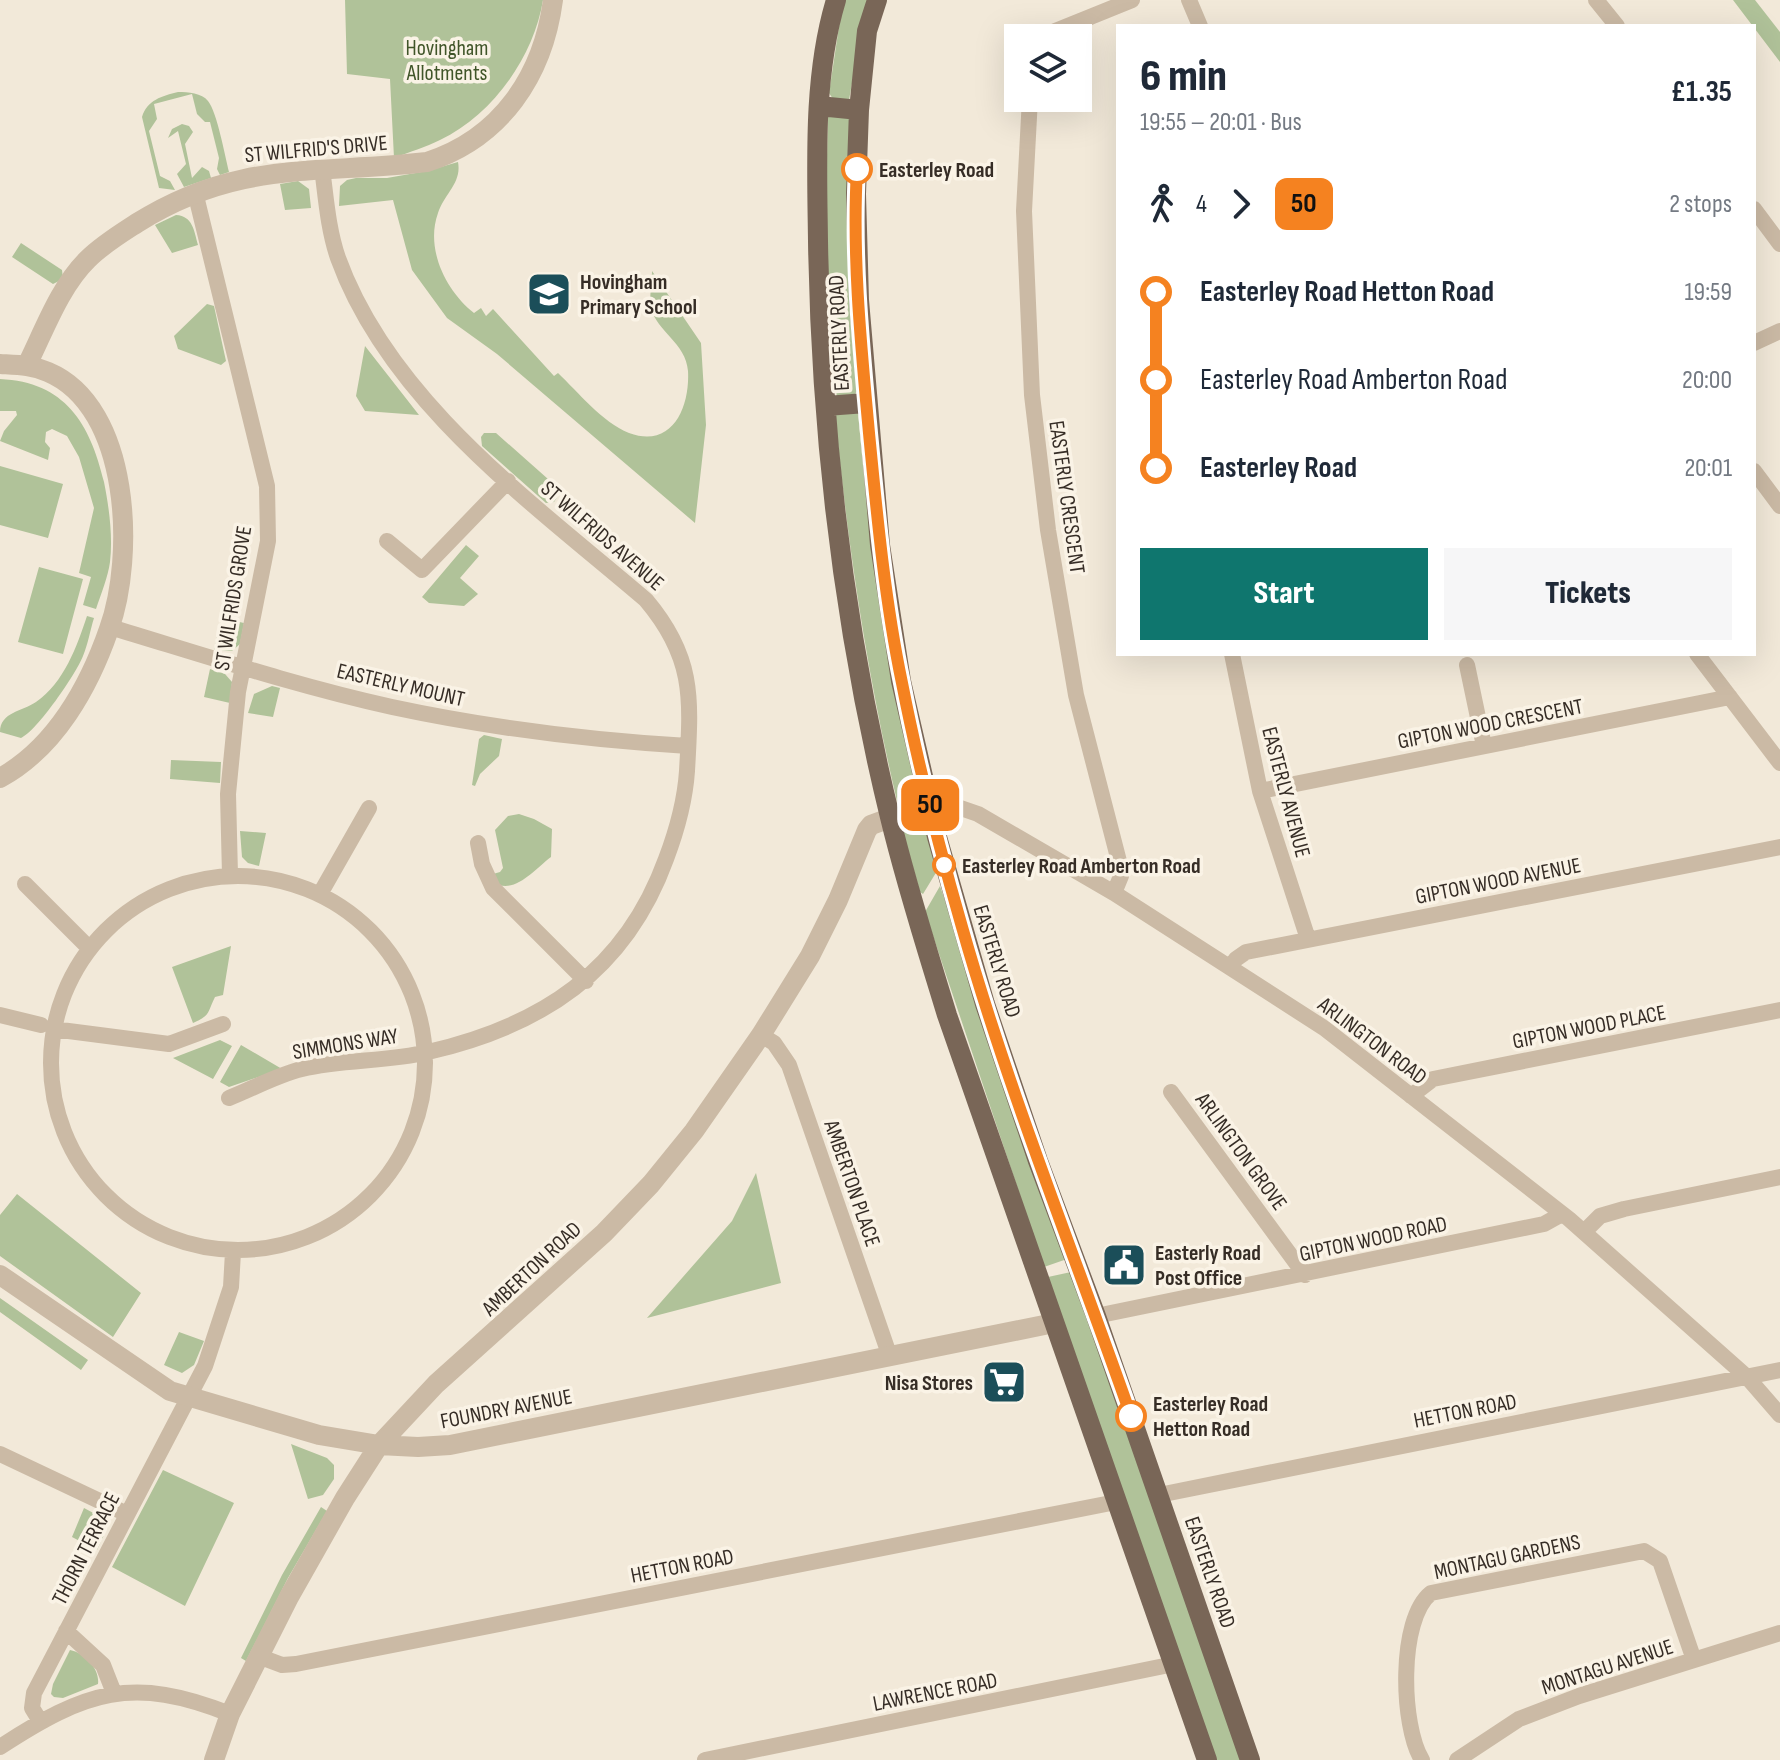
<!DOCTYPE html>
<html lang="en">
<head>
<meta charset="utf-8">
<style>
  :root { --surface:#fff; --page:#f6f6f7; --text:#1f2937; --muted:#747a83; --accent:#0f766e }
  body { margin:0; font-family:"Sofia Sans Condensed",sans-serif; background:var(--page); color:var(--text); height:100vh; display:flex; flex-direction:column; font-size:30px; white-space:nowrap }
  * { box-sizing:border-box; margin:0 }
  p { font-size:26px; color:var(--muted) }
  .icon { flex:none; width:44px; height:44px; fill:none; stroke:currentColor; stroke-width:2; stroke-linecap:round; stroke-linejoin:round }
  .map { position:relative; flex:1; overflow:hidden }
  .drawer { position:absolute; left:1116px; top:24px; width:640px; height:632px; display:flex; flex-direction:column; background:var(--surface); border-radius:0px; box-shadow:0 8px 32px #0002 }
  .drawer>* { flex:none }
  .badge { padding:0 16px; border-radius:12px; font-size:28px; line-height:52px }
  .buttons { position:absolute; left:1004px; top:24px; display:grid; gap:16px }
  .buttons a { display:grid; place-items:center; width:88px; height:88px; border-radius:0px; background:var(--surface); box-shadow:0 8px 32px #0002; font-size:40px }
  .map>.badge { position:absolute; translate:-50% -50%; box-shadow:0 0 0 4px #fff }
  .legs { display:flex; align-items:center; gap:12px; height:88px; padding:0 24px; font-size:26px }
  .legs p { margin-inline-start:auto }
  .overview { display:flex; align-items:center; justify-content:space-between; height:136px; padding:0 24px }
  h1 { font-size:44px; font-weight:800; line-height:60px }
  .cta { display:flex; gap:16px; margin-top:auto; padding:16px 24px }
  .cta a { flex:1; height:92px; border-radius:0px; background:var(--accent); color:#fff; font-size:32px; font-weight:800; line-height:92px; text-align:center }
  .cta a+a { background:var(--page); color:var(--text) }
  ul { padding:0 24px; list-style:none }
  li { display:flex; align-items:center; gap:28px; height:88px; font-size:30px }
  li i { display:grid; place-items:center; width:12px; height:100%; margin:0 10px; background:currentColor }
  li i::after { content:''; width:20px; height:20px; margin:-10px; border:6px solid; border-radius:50%; background:var(--surface) }
  li p { margin-inline-start:auto }
  li:first-child i { background:linear-gradient(#0000 50%,currentColor 0) }
  li:last-child i { background:linear-gradient(currentColor 50%,#0000 0) }
  .map>svg:first-child { display:block }
</style>
</head>
<body>
<div class="map">
<svg width="1780" height="1760" viewBox="0 0 1780 1760">
  <rect width="100%" height="100%" fill="#f2e9d9"/>
  <path fill="#b0c299" d="M 345,0 L 543,0 C 534,56 493,115 440,140 C 426,147 409,152 394,158 L 390,79 L 347,74 Z
    M 843,0 L 867,0 L 849,100 L 833,99 L 829,93 Z
    M 1733,0 L 1755,0 L 1780,32 L 1780,62 Z
    M 178,92 C 188,92 202,93 208,101 C 217,112 225,156 229,172 L 220,175 L 217,169 L 219,158 L 210,122 L 205,122 L 197,114 L 192,94 L 154,104 L 157,119 L 149,131 L 160,176 L 170,181 L 175,190 L 159,188 L 142,117 C 147,100 162,96 178,92 Z
    M 828,116 L 850,116 L 857,390 L 855,395 L 837,397 L 830,348 L 826,194 Z
    M 182,124 L 189,126 L 193,132 L 185,144 L 192,178 L 202,167 L 209,171 L 211,178 L 184,187 L 177,174 L 186,164 L 178,131 L 168,138 L 172,129 Z
    M 458,162 C 462,183 444,194 438,213 C 425,249 446,291 474,313 L 481,308 L 486,316 L 493,309 L 554,376 L 558,373 C 578,392 602,422 629,433 C 672,449 690,408 688,371 C 686,343 657,332 651,308 C 649,298 652,282 652,271 L 701,343 L 706,425 L 695,523 L 497,354 L 447,318 L 412,270 L 393,200 L 339,206 L 340,186 L 347,180 L 356,178 L 387,178 L 427,171 Z
    M 298,181 L 309,189 L 311,208 L 285,210 L 280,184 Z
    M 176,215 C 193,216 194,231 198,245 L 172,253 L 155,225 Z
    M 21,243 L 62,270 L 63,279 L 53,284 L 12,257 Z
    M 207,304 L 214,306 L 226,361 L 221,365 L 178,349 L 174,336 Z
    M 365,346 L 419,415 L 365,411 L 356,396 Z
    M 0,379 C 65,382 90,423 104,482 C 109,507 113,536 110,562 C 108,577 101,594 96,609 L 83,605 L 91,577 L 79,573 L 94,508 L 79,457 L 67,436 L 52,429 L 46,432 L 45,442 L 50,448 L 48,460 L 0,441 L 4,431 L 17,415 L 16,411 L 0,411 Z
    M 858,413 L 867,507 L 918,794 L 915,801 L 904,805 L 897,801 C 867,674 848,546 835,416 L 837,414 Z
    M 484,433 L 496,433 L 557,487 L 558,496 L 554,502 L 546,503 L 482,446 L 481,437 Z
    M 0,466 L 63,484 L 48,538 L 0,525 Z
    M 466,545 L 479,556 L 460,578 L 478,594 L 464,606 L 429,603 L 422,597 Z
    M 39,567 L 83,579 L 63,654 L 18,642 Z
    M 87,616 L 94,618 C 90,631 88,644 83,656 C 76,674 37,731 21,738 L 0,732 C 0,712 23,711 36,702 C 64,683 77,646 87,616 Z
    M 221,618 L 244,623 L 240,644 L 232,651 L 214,650 Z
    M 210,669 L 225,674 L 232,682 L 230,703 L 204,697 Z
    M 272,686 L 280,688 L 273,717 L 248,713 L 254,694 Z
    M 484,735 L 502,739 L 499,756 L 480,774 L 475,786 L 472,785 L 479,739 Z
    M 171,760 L 221,762 L 220,783 L 170,779 Z
    M 519,814 L 534,819 L 552,829 L 551,857 C 536,868 518,891 499,885 L 493,874 L 500,872 L 503,868 L 495,830 L 508,816 Z
    M 919,821 L 924,822 L 937,871 L 923,894 L 920,892 L 902,829 L 905,824 Z
    M 240,831 L 266,833 L 259,866 L 248,863 L 242,857 Z
    M 940,886 L 1067,1259 L 1044,1267 L 925,912 Z
    M 231,946 L 223,995 L 215,997 C 207,1013 211,1015 193,1023 L 172,967 Z
    M 220,1040 L 232,1046 L 213,1079 L 173,1058 Z
    M 241,1045 L 282,1069 L 229,1087 L 220,1082 Z
    M 756,1173 L 781,1283 L 647,1318 L 732,1221 Z
    M 17,1194 L 141,1293 L 113,1337 L 0,1256 L 0,1215 Z
    M 1071,1272 L 1241,1760 L 1216,1760 L 1048,1277 Z
    M 0,1298 L 88,1360 L 81,1370 L 0,1312 Z
    M 179,1332 L 204,1341 L 194,1365 L 182,1373 L 164,1365 Z
    M 291,1444 L 327,1458 L 334,1465 L 334,1479 L 323,1495 L 308,1499 Z
    M 163,1470 L 234,1503 L 185,1606 L 112,1567 Z
    M 321,1507 L 327,1511 L 288,1578 L 246,1661 L 241,1658 L 282,1575 Z
    M 84,1508 L 99,1516 L 104,1523 L 104,1535 L 97,1550 L 72,1537 Z
    M 70,1650 C 85,1653 100,1669 98,1684 L 63,1698 L 54,1697 L 51,1694 L 53,1684 Z"/>
  <g fill="none" stroke-linecap="round" stroke-linejoin="round">
    <path stroke="#cbbaa5" stroke-width="16" d="M 1189,0 L 1200,26
      M 1596,0 L 1617,26
      M 1049,38 L 1053,32 L 1132,0
      M 1030,98 L 1024,211 L 1032,395 L 1048,530 L 1076,695 L 1121,869 L 1121,876 L 1114,893
      M 195,192 L 267,486 L 268,541 L 238,692 L 228,794 L 230,875
      M 1754,209 L 1780,244
      M 1754,343 L 1780,331
      M 1754,471 L 1780,506
      M 387,541 L 422,570 L 508,481
      M 110,627 C 203,655 297,686 392,707 C 490,728 588,740 688,746
      M 1232,654 L 1260,791 L 1308,939
      M 1697,654 L 1780,763
      M 1467,665 L 1484,746
      M 1260,791 L 1730,697
      M 931,808 L 949,804 L 978,814 L 1114,893 L 1324,1028 L 1569,1219 L 1747,1377 L 1780,1415
      M 478,843 L 482,864 L 493,888 L 586,981
      M51 1063a187 187 0 1 1 374 0a187 187 0 1 1-374 0Z
      M 25,884 L 89,948
      M 320,894 L 369,808
      M 1230,967 L 1236,959 L 1246,952 L 1780,847
      M 0,1015 L 41,1025
      M 53,1029 L 169,1044 L 223,1024
      M 761,1035 L 774,1043 L 789,1065 L 889,1354
      M 1171,1092 L 1305,1275
      M 1411,1096 L 1433,1079 L 1780,1010
      M 229,1098 C 252,1089 277,1075 302,1069 C 343,1059 387,1062 428,1052 C 541,1026 625,972 666,859 C 677,830 685,801 687,771 C 691,699 695,658 646,600 C 534,504 390,402 338,258 C 328,229 326,198 322,168
      M 1584,1232 L 1600,1216 L 1624,1209 L 1780,1177
      M 1096,1316 L 1544,1224 L 1562,1214
      M 0,1454 L 127,1514
      M 1159,1495 L 1780,1370
      M 66,1631 L 103,1665 L 114,1693
      M 258,1656 L 282,1665 L 296,1664 L 1116,1502
      M 40,1721 L 32,1708 L 34,1693 L 205,1366 L 231,1287 L 233,1252
      M 0,1747 C 86,1691 132,1675 230,1714
      M 705,1760 L 1174,1664
      M 1422,1760 C 1401,1726 1398,1619 1431,1593 L 1644,1551 L 1660,1561 L 1694,1660
      M 1457,1760 L 1519,1719 L 1579,1696 L 1780,1633"/>
    <path stroke="#cbbaa5" stroke-width="20" d="M 0,364 C 17,365 32,365 48,372 C 131,407 135,557 109,629 C 89,687 55,748 0,778
      M 27,365 C 44,331 60,286 88,259 C 102,245 120,234 137,223 C 239,159 316,175 427,162 C 501,138 543,76 553,0
      M 0,1275 L 170,1391 L 319,1435 L 379,1445 L 418,1447 L 450,1445 L 1054,1323
      M 214,1760 L 230,1714 L 289,1597 L 345,1498 L 379,1445 L 436,1384 L 604,1233 L 651,1184 L 694,1131 L 761,1035 L 810,956 L 838,900 L 867,830 L 871,825 L 890,818"/>
    <path stroke="#796657" stroke-width="20" d="M 836,0 C 813,76 817,162 818,241 C 821,434 844,629 890,817 C 906,884 927,949 947,1015 L 1207,1760
      M 877,0 L 867,31 L 859,110 L 856,194 L 859,300 L 880,545 L 901,681 L 937,837 L 985,1004 L 1038,1161 L 1096,1316 L 1250,1760
      M 819,106 L 859,110
      M 826,406 L 866,403"/>
  </g>
  <g fill="none" stroke-linecap="round" stroke-linejoin="round">
    <g stroke="#fff" stroke-width="18">
      <path id="line-1" d="M 857,169 C 852,256 861,346 869,433 C 877,516 885,601 902,683 C 918,765 939,847 962,927 C 1009,1093 1074,1253 1131,1416"/>
    </g>
    <use href="#line-1" stroke="#f58220" stroke-width="12"/>
  </g>
  <defs>
    <g id="school-square" transform="scale(2.3)"><rect x="-9" y="-9" width="18" height="18" rx="4" fill="#1b4e59" stroke="#faf3e6"/><path d="M0-5L7-2L0 1L-7-2ZM-4 1L0 2.5L4 1V4Q0 6-4 4Z" fill="#fff"/></g>
    <g id="civic-square" transform="scale(2.3)"><rect x="-9" y="-9" width="18" height="18" rx="4" fill="#1b4e59" stroke="#faf3e6"/><path d="M-.6-6.5H3V-4.5H.6V-3L4-1V1h2V6H-6V1h2V-1L-.6-3ZM-1.2 2.5V6h2.4V2.5Z" fill="#fff"/></g>
    <g id="supermarket-square" transform="scale(2.3)"><rect x="-9" y="-9" width="18" height="18" rx="4" fill="#1b4e59" stroke="#faf3e6"/><path d="M-6-5.5h2.5l.6 2H6L4.5 2H-2.5L-4.4-4H-6ZM-1.5 3.2a1.3 1.3 0 1 0 .1 0ZM3 3.2a1.3 1.3 0 1 0 .1 0Z" fill="#fff"/></g>
  </defs>
  <g fill-rule="evenodd">
    <use href="#school-square" x="549" y="294"/>
    <use href="#civic-square" x="1124" y="1265"/>
    <use href="#supermarket-square" x="1004" y="1382"/>
  </g>
  <g fill="#fff" stroke="#f58220" stroke-width="4">
    <circle cx="857" cy="169" r="14"/>
    <circle cx="944" cy="865" r="10"/>
    <circle cx="1131" cy="1416" r="14"/>
  </g>
  <g text-anchor="middle" stroke-width="7" stroke-linejoin="round" paint-order="stroke">
    <g font-size="22" fill="#405529" stroke="#faf3e6">
      <text x="447" y="55">Hovingham<tspan x="447" dy="25">Allotments</tspan></text>
    </g>
    <g font-size="22" fill="#362d26" stroke="#faf3e6">
      <text transform="translate(316 148) rotate(-5)" y="8">ST WILFRID'S DRIVE</text>
      <text transform="translate(838 333) rotate(-93)" y="8">EASTERLY ROAD</text>
      <text transform="translate(1068 497) rotate(82)" y="8">EASTERLY CRESCENT</text>
      <text transform="translate(603 535) rotate(41)" y="8">ST WILFRIDS AVENUE</text>
      <text transform="translate(232 598) rotate(-81)" y="8">ST WILFRIDS GROVE</text>
      <text transform="translate(401 684) rotate(13)" y="8">EASTERLY MOUNT</text>
      <text transform="translate(1490 723) rotate(-11)" y="8">GIPTON WOOD CRESCENT</text>
      <text transform="translate(1287 792) rotate(75)" y="8">EASTERLY AVENUE</text>
      <text transform="translate(1498 880) rotate(-11)" y="8">GIPTON WOOD AVENUE</text>
      <text transform="translate(998 961) rotate(73)" y="8">EASTERLY ROAD</text>
      <text transform="translate(1589 1026) rotate(-11)" y="8">GIPTON WOOD PLACE</text>
      <text transform="translate(1373 1040) rotate(37)" y="8">ARLINGTON ROAD</text>
      <text transform="translate(345 1043) rotate(-9)" y="8">SIMMONS WAY</text>
      <text transform="translate(1242 1151) rotate(54)" y="8">ARLINGTON GROVE</text>
      <text transform="translate(853 1183) rotate(71)" y="8">AMBERTON PLACE</text>
      <text transform="translate(1373 1238) rotate(-12)" y="8">GIPTON WOOD ROAD</text>
      <text transform="translate(531 1268) rotate(-43)" y="8">AMBERTON ROAD</text>
      <text transform="translate(506 1408) rotate(-11)" y="8">FOUNDRY AVENUE</text>
      <text transform="translate(1465 1410) rotate(-11)" y="8">HETTON ROAD</text>
      <text transform="translate(85 1548) rotate(-63)" y="8">THORN TERRACE</text>
      <text transform="translate(1507 1556) rotate(-12)" y="8">MONTAGU GARDENS</text>
      <text transform="translate(682 1565) rotate(-11)" y="8">HETTON ROAD</text>
      <text transform="translate(1211 1572) rotate(71)" y="8">EASTERLY ROAD</text>
      <text transform="translate(1607 1666) rotate(-18)" y="8">MONTAGU AVENUE</text>
      <text transform="translate(935 1691) rotate(-11)" y="8">LAWRENCE ROAD</text>
    </g>
    <g font-size="22" font-weight="bold" fill="#362d26" stroke="#faf3e6" text-anchor="start">
      <text x="879" y="177">Easterley Road</text>
      <text x="962" y="873">Easterley Road Amberton Road</text>
      <text x="1153" y="1411">Easterley Road<tspan x="1153" dy="25">Hetton Road</tspan></text>
    </g>
    <g font-size="22" font-weight="bold" fill="#362d26" stroke="#faf3e6" text-anchor="start">
      <text x="580" y="289">Hovingham<tspan x="580" dy="25">Primary School</tspan></text>
      <text x="1155" y="1260">Easterly Road<tspan x="1155" dy="25">Post Office</tspan></text>
      <text x="973" y="1390" text-anchor="end">Nisa Stores</text>
    </g>
  </g>
</svg>
<div class="buttons">
<a><svg class="icon" aria-label="layers" viewBox="0 0 24 24"><path d="M12 4l9 5-9 5-9-5zM3 14l9 5 9-5"/></svg></a>
</div>
<b class="badge" style="left:930px;top:805px;background:#f58220;color:#111">50</b>
<section class="drawer">
<div class="overview"><div><h1>6 min</h1><p>19:55 – 20:01 · Bus</p></div><b>£1.35</b></div>
<div class="legs"><svg class="icon" aria-label="walk" viewBox="0 0 24 24"><circle cx="13" cy="4" r="2"/><path d="M13 8l-2 6 4 7M11 14l-3 7M7 12l3-4h3l4 4"/></svg>4<svg class="icon" aria-label="forward" viewBox="0 0 24 24"><path d="M9 5l7 7-7 7"/></svg><b class="badge" style="background:#f58220;color:#111">50</b><p>2 stops</p></div>
<ul>
<li><i style="color:#f58220"></i><b>Easterley Road Hetton Road</b><p>19:59</p></li>
<li><i style="color:#f58220"></i><span>Easterley Road Amberton Road</span><p>20:00</p></li>
<li><i style="color:#f58220"></i><b>Easterley Road</b><p>20:01</p></li>
</ul>
<div class="cta"><a>Start</a><a>Tickets</a></div>
</section>
</div>
</body>
</html>
